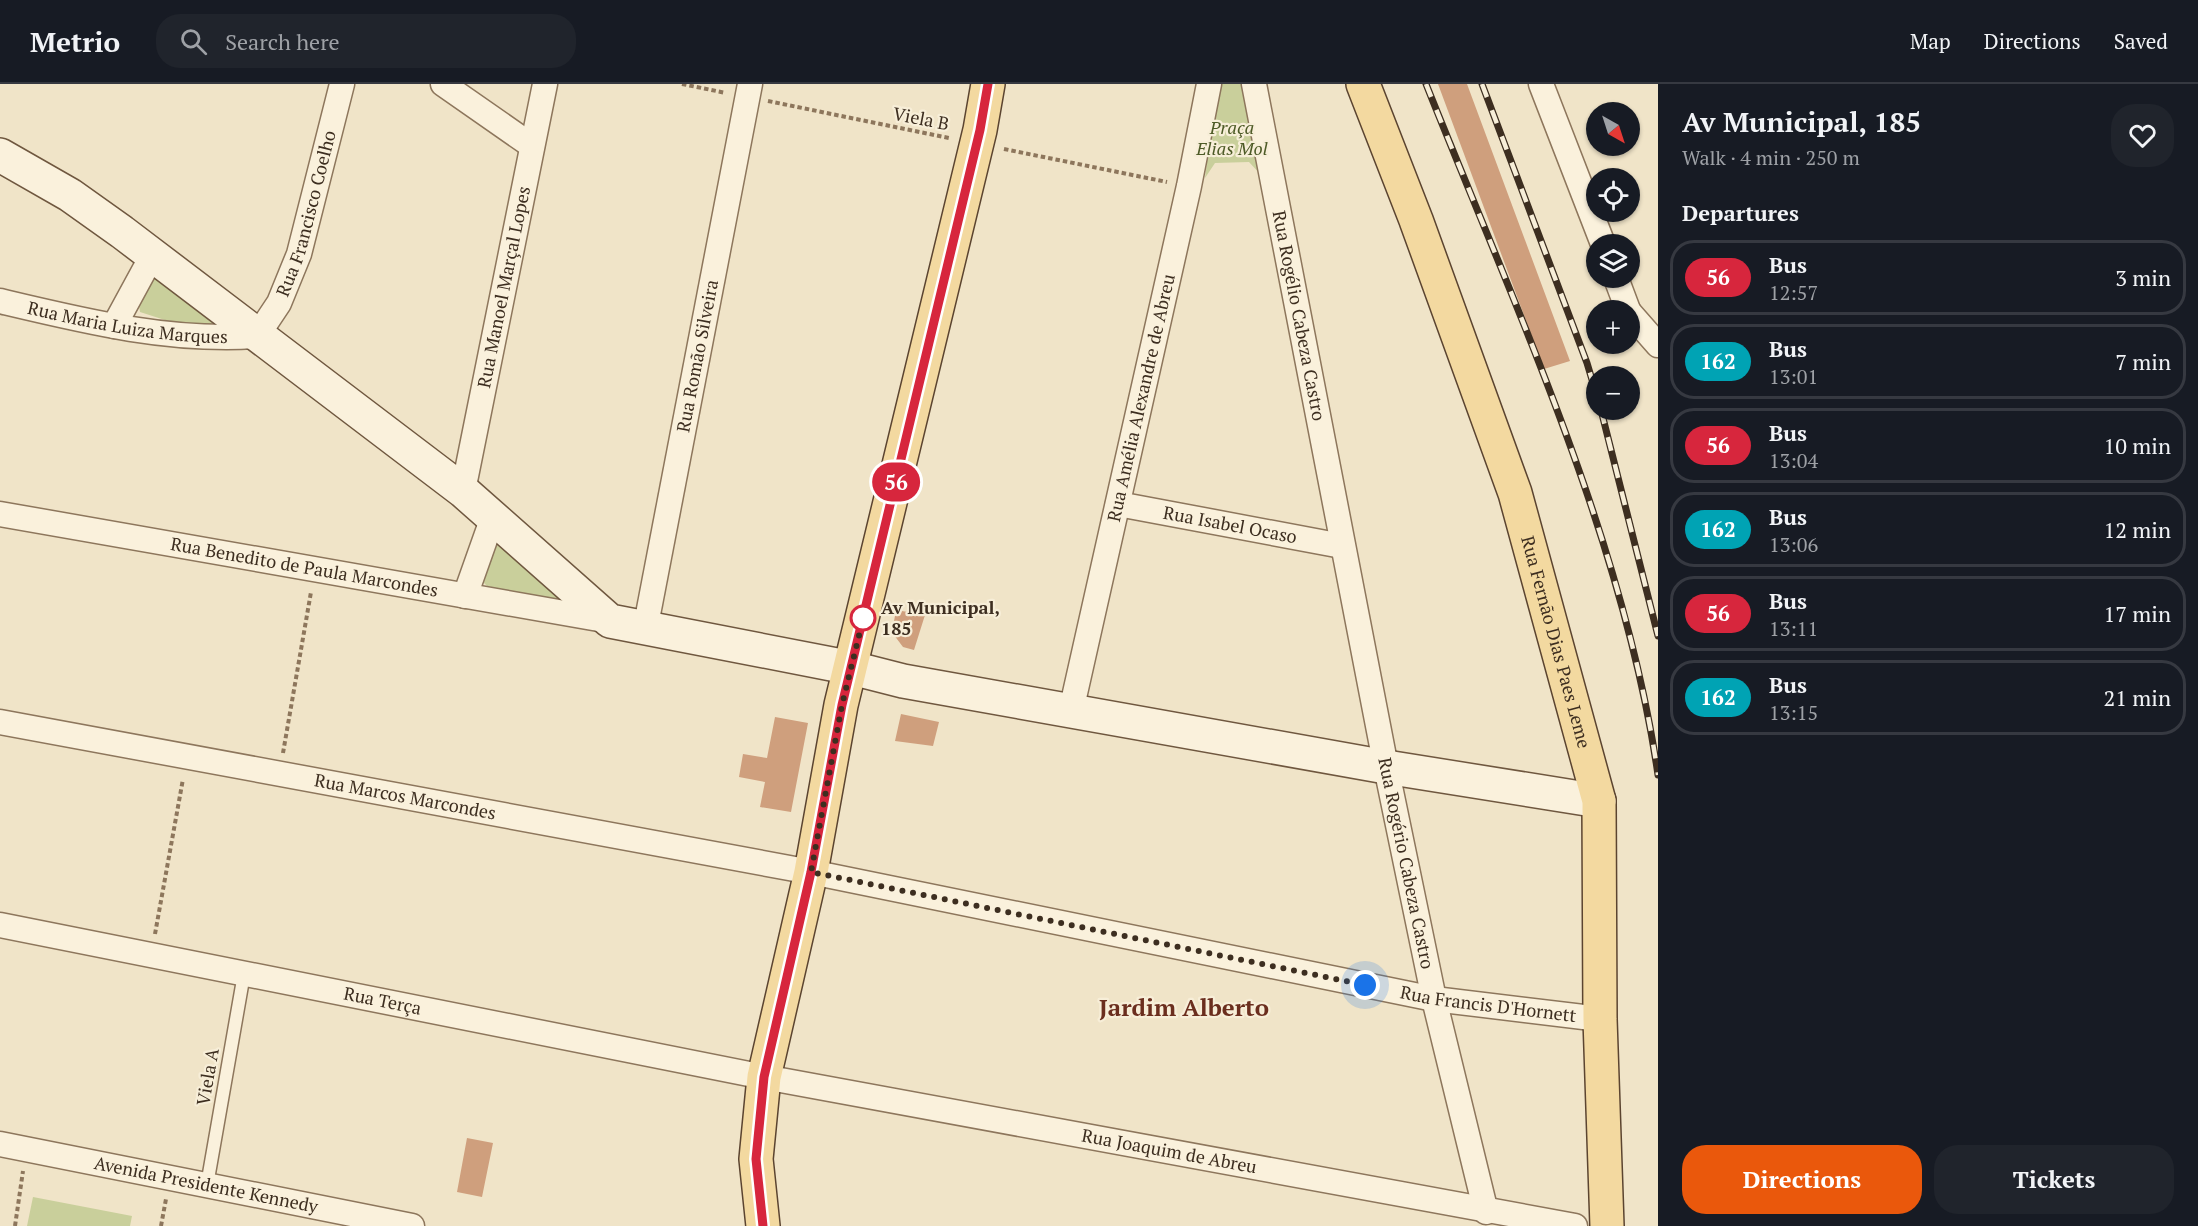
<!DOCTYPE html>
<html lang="en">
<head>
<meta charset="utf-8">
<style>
  :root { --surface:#171b24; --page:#20242c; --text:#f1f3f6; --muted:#9ea1a6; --line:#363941; --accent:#ea580c }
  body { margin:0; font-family:"PT Serif",serif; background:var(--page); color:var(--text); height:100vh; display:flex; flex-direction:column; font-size:22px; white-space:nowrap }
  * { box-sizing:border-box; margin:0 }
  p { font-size:20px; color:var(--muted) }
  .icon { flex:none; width:33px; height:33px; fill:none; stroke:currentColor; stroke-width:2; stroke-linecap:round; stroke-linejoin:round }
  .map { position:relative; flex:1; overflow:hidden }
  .drawer { display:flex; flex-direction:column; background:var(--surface); width:540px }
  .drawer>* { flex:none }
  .badge { padding:0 12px; border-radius:20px; font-size:21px; line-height:39px }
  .needle { width:39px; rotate:141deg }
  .tools { position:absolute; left:1586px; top:18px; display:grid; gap:12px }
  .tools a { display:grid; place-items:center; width:54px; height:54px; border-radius:50%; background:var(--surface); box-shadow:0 2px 4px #0004; font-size:30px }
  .you { position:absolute; width:30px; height:30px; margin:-15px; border:4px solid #fff; border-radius:50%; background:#1a73e8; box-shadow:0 0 0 9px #1a73e833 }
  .map>.badge { position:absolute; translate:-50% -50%; box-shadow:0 0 0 3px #fff }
  h2 { padding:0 24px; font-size:22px; line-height:54px }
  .round { display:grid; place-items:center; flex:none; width:63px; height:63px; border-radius:24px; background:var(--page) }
  .summary { display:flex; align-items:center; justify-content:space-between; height:102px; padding:0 24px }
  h1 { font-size:28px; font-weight:800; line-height:45px }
  .cta { display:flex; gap:12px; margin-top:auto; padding:12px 24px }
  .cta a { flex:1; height:69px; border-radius:24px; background:var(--accent); color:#fff; font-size:24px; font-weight:800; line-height:69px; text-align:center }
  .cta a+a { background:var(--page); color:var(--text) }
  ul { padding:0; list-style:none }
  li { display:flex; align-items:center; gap:18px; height:75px; margin:0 12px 9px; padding:0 12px; border:3px solid var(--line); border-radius:24px }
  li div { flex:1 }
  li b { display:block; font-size:22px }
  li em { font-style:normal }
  li .badge { min-width:66px; font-weight:700; text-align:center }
  header { display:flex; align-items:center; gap:36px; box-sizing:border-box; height:84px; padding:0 30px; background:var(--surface); border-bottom:2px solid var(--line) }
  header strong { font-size:28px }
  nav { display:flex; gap:33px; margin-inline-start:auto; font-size:21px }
  .search { width:420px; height:54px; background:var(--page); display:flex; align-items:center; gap:15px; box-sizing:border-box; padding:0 21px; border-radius:24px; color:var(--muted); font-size:22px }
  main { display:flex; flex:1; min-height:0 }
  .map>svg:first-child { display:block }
</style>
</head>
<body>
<header>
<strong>Metrio</strong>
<div class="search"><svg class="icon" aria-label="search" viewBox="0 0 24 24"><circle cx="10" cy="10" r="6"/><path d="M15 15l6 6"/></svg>Search here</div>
<nav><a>Map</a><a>Directions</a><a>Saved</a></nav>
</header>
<main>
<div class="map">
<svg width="1658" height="1142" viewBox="0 0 1658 1142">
  <rect width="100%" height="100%" fill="#f0e4c8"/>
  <path fill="#c9cf9b" d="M 1217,0 L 1245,0 L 1262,92 L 1249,78 L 1215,79 L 1205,94 Z
    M 152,190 L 211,234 L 212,240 L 207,242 L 168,237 L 140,228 L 137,210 Z
    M 502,460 L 568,512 L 561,520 L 487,502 L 479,494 L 488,464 Z
    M 33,1113 L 132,1132 L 130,1142 L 27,1142 Z"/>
  <path fill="#cf9f7d" d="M 1438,0 L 1467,0 L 1570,277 L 1544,285 Z
    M 896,526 L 925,531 L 914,566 L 903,563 L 894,551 L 893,543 Z
    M 901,630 L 939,638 L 933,662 L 895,657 Z
    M 775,633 L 808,639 L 791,728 L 760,723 L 765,698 L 739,693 L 743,670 L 767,674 Z
    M 467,1054 L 493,1059 L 482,1113 L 457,1108 Z"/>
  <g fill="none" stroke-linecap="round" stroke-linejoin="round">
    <g stroke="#8d765c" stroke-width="15">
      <path id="lane" d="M 207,1101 L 244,890"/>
    </g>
    <g stroke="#8d765c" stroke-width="27">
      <g id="street">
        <path d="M 443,0 L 532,62"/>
        <path id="s1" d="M 1254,0 L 1386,683 L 1434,915 L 1486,1128"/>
        <path d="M 1541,0 L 1603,160"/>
        <path d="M 1616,194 L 1628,226"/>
        <path id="s2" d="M 0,217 C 84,237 169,258 257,252 L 279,219 L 299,170 L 342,0"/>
        <path d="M 1629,228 L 1658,261"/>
        <path d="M 114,242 L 152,172"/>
        <path id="s3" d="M 463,407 L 545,0"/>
        <path id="s4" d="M 1118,420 L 1342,462"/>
        <path id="s5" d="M 0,430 L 610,537"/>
        <path d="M 465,512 L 493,433"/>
        <path id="s6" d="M 645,546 L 750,0"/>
        <path id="s7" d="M 1071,627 L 1189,102 L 1209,0"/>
        <path id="s8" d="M 0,638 L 811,788 L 1434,915 L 1600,935"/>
        <path id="s9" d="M 0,841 L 764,993 L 1575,1142"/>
        <path id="s10" d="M 0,1060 L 412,1142"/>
      </g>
    </g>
    <g stroke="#6f573f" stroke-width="36">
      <path id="secondary" d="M 0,71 L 70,111 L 122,148 L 463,407 L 610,537 L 852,584 L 903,597 L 1386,683 L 1599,717"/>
    </g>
    <g stroke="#5b4430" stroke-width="36">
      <g id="primary">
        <path id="s11" d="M 1363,0 L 1416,136 L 1515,409 L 1599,717 L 1600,935 L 1607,1142"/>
        <path d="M 763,1142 L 756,1075 L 764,993 L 811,788 L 841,621 L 980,46 L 988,0"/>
      </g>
    </g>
    <path stroke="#8d765c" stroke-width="4" stroke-dasharray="4.5 3" stroke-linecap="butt" d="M 682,0 L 726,9
      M 768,17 L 949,54
      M 1004,65 L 1167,98
      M 283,669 L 311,508
      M 155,850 L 183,695
      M 15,1142 L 23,1087
      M 161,1142 L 166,1115"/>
    <use href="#lane" stroke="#faf1dc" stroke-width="12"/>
    <use href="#street" stroke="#faf1dc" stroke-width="24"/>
    <use href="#secondary" stroke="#faf1dc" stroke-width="33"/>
    <use href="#primary" stroke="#f3d9a0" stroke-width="33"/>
    <g stroke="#3d2e20" stroke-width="7">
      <path id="rail" d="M 1426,0 C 1514,221 1624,455 1658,691
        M 1482,0 L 1587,279 L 1596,309
        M 1601,326 L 1658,552"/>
    </g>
    <use href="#rail" stroke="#f7eed8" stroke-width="4.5" stroke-dasharray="14" stroke-linecap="butt"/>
  </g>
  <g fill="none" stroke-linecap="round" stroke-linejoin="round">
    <g stroke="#fff" stroke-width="14">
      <path id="line" d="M 763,1142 L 756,1075 L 764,993 L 811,788 L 842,621 L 980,46 L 988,0"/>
    </g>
    <use href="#line" stroke="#d7263d" stroke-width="9"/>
    <path stroke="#3d2e20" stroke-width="6" stroke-dasharray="0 10.8" d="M 863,534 L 865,527 L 842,621 L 811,788 L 1365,901"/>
  </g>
  <circle fill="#fff" stroke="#d7263d" stroke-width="3" cx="863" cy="534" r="12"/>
  <g text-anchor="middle" stroke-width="4.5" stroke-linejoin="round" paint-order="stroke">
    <g font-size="18" fill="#3d2e20" stroke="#f7eed8">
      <text transform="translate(921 35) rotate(11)" y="6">Viela B</text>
      <text dy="6" stroke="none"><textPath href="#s2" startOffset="394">Rua Francisco Coelho</textPath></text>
      <text dy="6" stroke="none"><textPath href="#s3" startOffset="208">Rua Manoel Marçal Lopes</textPath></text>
      <text dy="6" stroke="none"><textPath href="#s1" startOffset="236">Rua Rogélio Cabeza Castro</textPath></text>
      <text dy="6" stroke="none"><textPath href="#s2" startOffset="130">Rua Maria Luiza Marques</textPath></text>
      <text dy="6" stroke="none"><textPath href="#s6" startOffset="279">Rua Romão Silveira</textPath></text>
      <text dy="6" stroke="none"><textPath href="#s7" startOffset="321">Rua Amélia Alexandre de Abreu</textPath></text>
      <text dy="6" stroke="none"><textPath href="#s4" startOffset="114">Rua Isabel Ocaso</textPath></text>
      <text dy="6" stroke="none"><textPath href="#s5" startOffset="309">Rua Benedito de Paula Marcondes</textPath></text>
      <text dy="6" stroke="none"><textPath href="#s11" startOffset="591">Rua Fernão Dias Paes Leme</textPath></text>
      <text dy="6" stroke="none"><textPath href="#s8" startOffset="412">Rua Marcos Marcondes</textPath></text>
      <text dy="6" stroke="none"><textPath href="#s1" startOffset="794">Rua Rogério Cabeza Castro</textPath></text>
      <text dy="6" stroke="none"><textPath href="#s9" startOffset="390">Rua Terça</textPath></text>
      <text dy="6" stroke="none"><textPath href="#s8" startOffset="1515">Rua Francis D'Hornett</textPath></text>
      <text transform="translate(208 993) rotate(-80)" y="6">Viela A</text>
      <text dy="6" stroke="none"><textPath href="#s9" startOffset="1191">Rua Joaquim de Abreu</textPath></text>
      <text dy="6" stroke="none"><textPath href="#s10" startOffset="210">Avenida Presidente Kennedy</textPath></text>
    </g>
    <g font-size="18" font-style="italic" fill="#4d5a26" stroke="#f7eed8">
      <text x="1232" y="50">Praça<tspan x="1232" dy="21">Elias Mol</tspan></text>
    </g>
    <g font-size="18" font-weight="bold" fill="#3d2e20" stroke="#f7eed8" text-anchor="start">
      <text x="881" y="530">Av Municipal,<tspan x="881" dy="21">185</tspan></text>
    </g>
    <g font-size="24" font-weight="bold" fill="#6b2e1e" stroke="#f7eed8">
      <text x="1184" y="932">Jardim Alberto</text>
    </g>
  </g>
</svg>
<div class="tools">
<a><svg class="needle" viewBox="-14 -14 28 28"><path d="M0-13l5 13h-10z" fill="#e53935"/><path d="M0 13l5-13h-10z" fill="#9ea1a6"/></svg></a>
<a><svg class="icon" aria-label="locate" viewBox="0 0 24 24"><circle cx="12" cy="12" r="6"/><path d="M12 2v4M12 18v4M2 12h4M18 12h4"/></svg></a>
<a><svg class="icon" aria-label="layers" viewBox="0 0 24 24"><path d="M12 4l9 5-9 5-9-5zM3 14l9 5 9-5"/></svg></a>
<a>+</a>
<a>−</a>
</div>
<div class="you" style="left:1365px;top:901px"></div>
<b class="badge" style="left:896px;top:398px;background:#d7263d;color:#fff">56</b>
</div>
<section class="drawer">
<div class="summary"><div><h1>Av Municipal, 185</h1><p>Walk · 4 min · 250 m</p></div><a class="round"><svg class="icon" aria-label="heart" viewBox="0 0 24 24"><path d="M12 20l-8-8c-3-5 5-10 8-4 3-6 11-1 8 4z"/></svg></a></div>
<h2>Departures</h2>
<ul>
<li><span class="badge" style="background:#d7263d;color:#fff">56</span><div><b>Bus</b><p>12:57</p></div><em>3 min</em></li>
<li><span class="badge" style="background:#00a3b4;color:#fff">162</span><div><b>Bus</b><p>13:01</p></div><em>7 min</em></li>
<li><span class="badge" style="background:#d7263d;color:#fff">56</span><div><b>Bus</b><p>13:04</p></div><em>10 min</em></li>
<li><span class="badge" style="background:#00a3b4;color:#fff">162</span><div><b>Bus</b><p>13:06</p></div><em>12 min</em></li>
<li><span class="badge" style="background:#d7263d;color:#fff">56</span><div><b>Bus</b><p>13:11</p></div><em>17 min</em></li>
<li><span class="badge" style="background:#00a3b4;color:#fff">162</span><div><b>Bus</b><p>13:15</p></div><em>21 min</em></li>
</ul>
<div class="cta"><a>Directions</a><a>Tickets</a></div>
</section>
</main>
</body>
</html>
